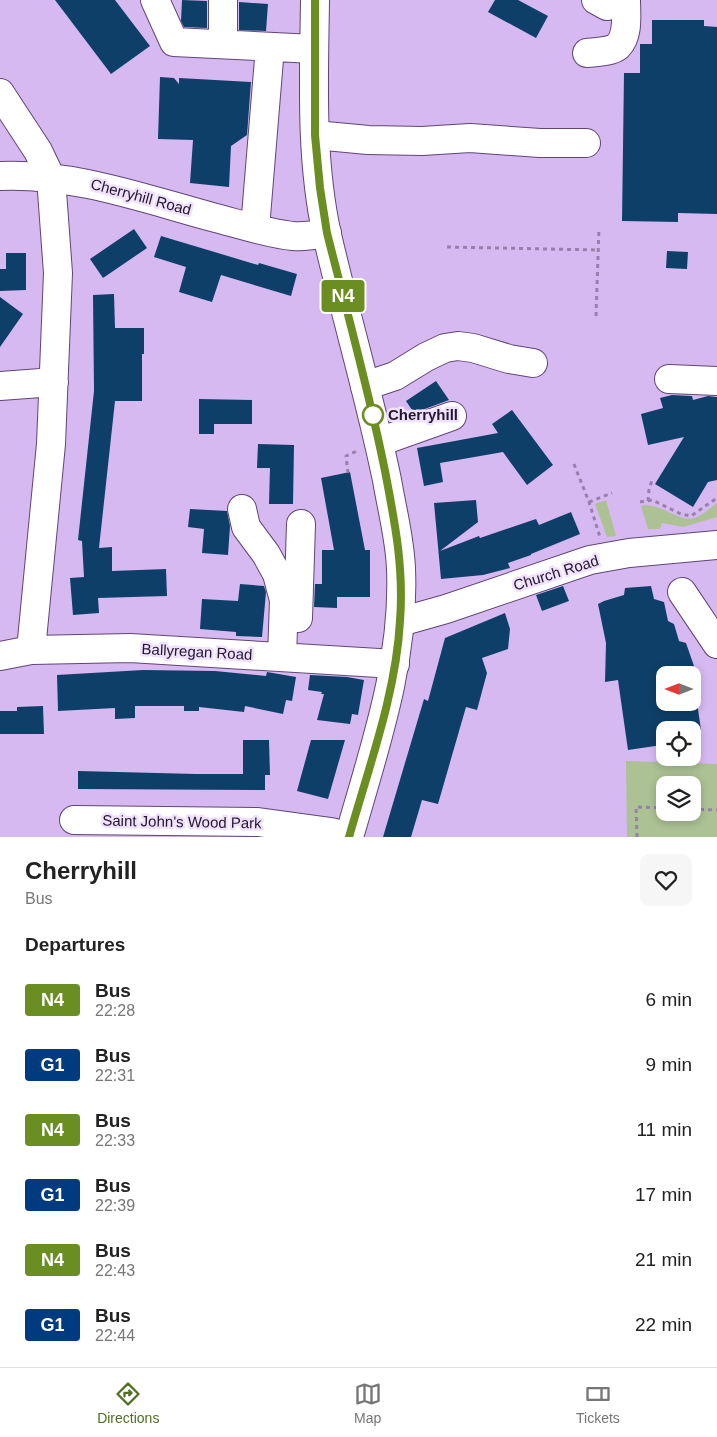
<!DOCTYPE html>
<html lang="en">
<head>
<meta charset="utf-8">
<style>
  :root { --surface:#fff; --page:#f6f6f6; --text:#222; --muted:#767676; --line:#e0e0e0; --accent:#516f24 }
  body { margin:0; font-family:Helvetica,sans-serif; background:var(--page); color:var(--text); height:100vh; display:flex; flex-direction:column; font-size:19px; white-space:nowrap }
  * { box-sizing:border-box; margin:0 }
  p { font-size:16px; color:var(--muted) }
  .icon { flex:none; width:28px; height:28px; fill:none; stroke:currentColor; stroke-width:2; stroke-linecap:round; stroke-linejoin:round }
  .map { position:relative; height:837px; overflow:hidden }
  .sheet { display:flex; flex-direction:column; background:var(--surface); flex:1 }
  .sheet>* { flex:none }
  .badge { padding:0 10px; border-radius:4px; font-size:18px; line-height:32px }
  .needle { width:32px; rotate:270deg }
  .tools { position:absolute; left:656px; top:666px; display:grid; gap:10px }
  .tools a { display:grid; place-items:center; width:45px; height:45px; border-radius:10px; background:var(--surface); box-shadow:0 2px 8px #0003; font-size:25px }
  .map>.badge { position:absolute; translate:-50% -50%; box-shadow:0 0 0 2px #fff }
  h2 { padding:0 25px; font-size:19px; line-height:45px }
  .round { display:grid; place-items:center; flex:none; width:52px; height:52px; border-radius:10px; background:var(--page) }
  .overview { display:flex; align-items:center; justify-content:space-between; height:85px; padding:0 25px }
  h1 { font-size:24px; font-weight:800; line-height:38px }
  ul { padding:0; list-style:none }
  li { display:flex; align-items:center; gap:15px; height:65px; padding:0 25px }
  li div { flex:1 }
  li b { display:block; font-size:19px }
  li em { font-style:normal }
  li .badge { min-width:55px; font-weight:700; text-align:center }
  .tabs { display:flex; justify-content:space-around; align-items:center; height:70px; border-top:1px solid var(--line); background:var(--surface); font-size:14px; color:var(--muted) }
  .tabs a { display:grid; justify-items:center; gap:2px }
  .tabs .on { color:var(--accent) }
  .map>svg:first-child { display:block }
</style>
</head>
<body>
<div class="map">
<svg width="717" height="837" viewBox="0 0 717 837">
  <rect width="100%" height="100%" fill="#d7b9f1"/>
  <path fill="#acc194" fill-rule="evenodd" d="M 606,500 L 616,536 L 607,537 L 595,504 Z
    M 717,503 L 717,517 L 683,527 L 662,523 L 660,529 L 648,529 L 641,506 C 660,501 678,523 694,518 C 702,516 710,508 717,503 Z
    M 626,761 L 717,764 L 717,837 L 627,837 ZM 665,785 L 692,785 L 692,812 L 665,812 Z"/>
  <path fill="#0e3f68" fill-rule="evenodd" d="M 55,0 L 115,0 L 150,46 L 111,74 Z
    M 182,0 L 207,1 L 207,28 L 184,27 L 181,21 Z
    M 495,0 L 518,0 L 548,16 L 536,38 L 488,12 Z
    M 239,2 L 268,4 L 266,31 L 239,30 Z
    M 652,20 L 704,20 L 704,26 L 717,27 L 717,214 L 678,213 L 678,222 L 622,221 L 624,73 L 640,73 L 640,44 L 652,44 Z
    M 160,77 L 174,78 L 179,84 L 179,78 L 251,82 L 247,135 L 231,146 L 229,187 L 190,183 L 193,140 L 158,139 Z
    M 134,229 L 147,248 L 103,278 L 90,259 Z
    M 161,236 L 258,265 L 259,263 L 297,274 L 291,296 L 221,275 L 212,302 L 179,292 L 186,267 L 154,257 Z
    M 667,251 L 688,252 L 687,269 L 666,268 Z
    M 6,253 L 26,253 L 26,290 L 0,291 L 0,269 L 6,269 Z
    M 114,294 L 115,328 L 144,328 L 144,354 L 142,354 L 142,401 L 115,401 L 99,548 L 112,547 L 112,571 L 166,569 L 167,596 L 98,598 L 99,613 L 73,615 L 70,578 L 84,577 L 82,541 L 78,540 L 94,391 L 93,295 Z
    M 0,297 L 23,314 L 0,347 Z
    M 436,381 L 449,400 L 414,413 L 406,401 Z
    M 672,395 L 692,396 L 693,400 L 708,396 L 717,397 L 717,480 L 708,482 L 693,507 L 655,484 L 684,437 L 648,445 L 641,414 L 663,408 L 660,398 Z
    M 199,399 L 252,400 L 252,424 L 214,424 L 214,434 L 199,434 Z
    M 512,410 L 553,465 L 527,485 L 503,452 L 440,463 L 443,482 L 424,486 L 417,448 L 498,433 L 492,424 Z
    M 258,444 L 294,445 L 293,504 L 269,504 L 270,468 L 257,468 Z
    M 350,472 L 365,550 L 370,550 L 370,597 L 337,597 L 337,608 L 314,607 L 315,584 L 322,584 L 322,550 L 334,550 L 321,478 Z
    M 476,500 L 478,522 L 440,551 L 479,536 L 480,538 L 536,519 L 539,525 L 571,512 L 580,534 L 531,554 L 531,555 L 508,563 L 510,568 L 483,575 L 441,579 L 434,503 Z
    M 190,509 L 227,511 L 230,526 L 228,555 L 202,553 L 204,529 L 188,527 Z
    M 240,584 L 264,586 L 266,592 L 262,637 L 236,636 L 236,632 L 200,629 L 202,599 L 238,601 Z
    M 563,586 L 569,601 L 542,611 L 536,595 Z
    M 651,586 L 654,599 L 664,602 L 668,621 L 674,624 L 679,641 L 686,643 L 694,666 L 692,667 L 701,730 L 660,730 L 662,745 L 628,750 L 618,680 L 605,682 L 606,643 L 598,604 L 604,601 L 624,595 L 625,588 ZM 665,675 L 692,675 L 692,702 L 665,702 Z
    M 505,613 L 510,629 L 508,649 L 482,658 L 487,673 L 477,710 L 466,707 L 438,804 L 422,800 L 411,837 L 383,837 L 424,699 L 428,701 L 445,638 Z
    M 143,670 L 215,671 L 266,676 L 267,672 L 296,677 L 292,701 L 286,700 L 283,714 L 245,706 L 244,712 L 199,707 L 199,711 L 184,711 L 184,706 L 135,706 L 135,718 L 115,719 L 115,708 L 58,711 L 57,675 Z
    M 310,675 L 347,677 L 364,680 L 358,715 L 352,714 L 350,724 L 317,720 L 324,694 L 321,694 L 322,692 L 308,690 Z
    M 43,706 L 44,734 L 0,734 L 0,711 L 17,711 L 17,707 Z
    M 243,740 L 269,740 L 270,775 L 265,775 L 265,790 L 78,789 L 78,771 L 196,774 L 243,774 Z
    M 311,740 L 345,740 L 328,799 L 297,791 Z"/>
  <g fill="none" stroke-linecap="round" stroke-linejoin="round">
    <g stroke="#604576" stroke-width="30">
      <path id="minor" d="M 155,0 L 174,42 L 314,49
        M 223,0 L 223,44
        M 596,0 L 607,6
        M 587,53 C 596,52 611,52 618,46 C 629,35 626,14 626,0
        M 0,93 L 38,151 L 51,178 L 58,273 L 51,444 L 31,650
        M 315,135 L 368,140 L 422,141 L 470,138 L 540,143 L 586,143
        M 0,176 C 73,173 142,198 212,217 C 236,223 269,234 293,236 C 304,237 316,235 327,233
        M 255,228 L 270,47
        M 669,379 L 717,381
        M 0,386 L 54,382
        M 365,386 L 395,376 L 426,357 L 445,348 L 458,346 L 473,348 L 509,359 L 533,363
        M 379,442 L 452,416
        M 242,509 L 246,527 L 266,554 L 277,574 L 284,600 L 282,657
        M 682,592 L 717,644
        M 298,618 L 301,524
        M 400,622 L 446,609 L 590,560 L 629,553 L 717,545
        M 0,656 L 31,650 L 130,648 L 395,664
        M 74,820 L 258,822 L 331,832 L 349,837"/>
    </g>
    <g stroke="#604576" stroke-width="30">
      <path id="highway" d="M 315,0 C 314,78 310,158 327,235 C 346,317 370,398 387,480 C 392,510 400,539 401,569 C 405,662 374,749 349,837"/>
    </g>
    <path stroke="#9880ac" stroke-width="3" stroke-dasharray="4 4" stroke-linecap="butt" d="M 447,247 L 598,250
      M 596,316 L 599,228
      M 574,464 L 589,502 L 600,537
      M 348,473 L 346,456 L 357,451
      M 648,501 L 649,490 L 652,480
      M 589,502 L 612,493
      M 640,502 L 652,500 L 681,514 L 691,516 L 717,498
      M 692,809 L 717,810
      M 637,837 L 636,807 L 665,808"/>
    <use href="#minor" stroke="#fff" stroke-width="28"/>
    <use href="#highway" stroke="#fff" stroke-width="28"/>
  </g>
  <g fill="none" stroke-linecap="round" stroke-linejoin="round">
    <g stroke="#fff" stroke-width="11">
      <path id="line" d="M 315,0 L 315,135 L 320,188 L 327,233 C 347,312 369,391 385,471 C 395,523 404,568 400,621 C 396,694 369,766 349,837"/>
    </g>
    <use href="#line" stroke="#6b8e23" stroke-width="8"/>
  </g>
  <circle fill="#fff" stroke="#6b8e23" stroke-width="2.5" cx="373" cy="415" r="10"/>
  <g text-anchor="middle" stroke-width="5" stroke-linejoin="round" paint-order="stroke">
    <g font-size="15" fill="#23172c" stroke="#f0e1fe">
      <text transform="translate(141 197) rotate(15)" y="5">Cherryhill Road</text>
      <text transform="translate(556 573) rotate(-17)" y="5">Church Road</text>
      <text transform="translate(197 652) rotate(3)" y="5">Ballyregan Road</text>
      <text transform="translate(182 822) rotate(1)" y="5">Saint John's Wood Park</text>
    </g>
    <g font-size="15" font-weight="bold" fill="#23172c" stroke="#f0e1fe" text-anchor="start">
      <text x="388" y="420">Cherryhill</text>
    </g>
  </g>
</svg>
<div class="tools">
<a><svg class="needle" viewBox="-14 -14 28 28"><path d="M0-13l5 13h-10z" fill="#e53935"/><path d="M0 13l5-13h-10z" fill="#767676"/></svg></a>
<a><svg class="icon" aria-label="locate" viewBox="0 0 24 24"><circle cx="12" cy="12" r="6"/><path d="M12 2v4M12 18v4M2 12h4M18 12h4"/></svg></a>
<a><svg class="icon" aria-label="layers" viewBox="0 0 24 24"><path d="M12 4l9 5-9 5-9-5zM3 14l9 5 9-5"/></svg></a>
</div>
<b class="badge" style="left:343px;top:296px;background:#6b8e23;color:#fff">N4</b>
</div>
<section class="sheet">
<div class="overview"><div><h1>Cherryhill</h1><p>Bus</p></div><a class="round"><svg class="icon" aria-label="heart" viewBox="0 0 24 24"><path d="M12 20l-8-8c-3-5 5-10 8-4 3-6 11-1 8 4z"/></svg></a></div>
<h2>Departures</h2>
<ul>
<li><span class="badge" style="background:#6b8e23;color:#fff">N4</span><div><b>Bus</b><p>22:28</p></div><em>6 min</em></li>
<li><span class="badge" style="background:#003b80;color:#fff">G1</span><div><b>Bus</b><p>22:31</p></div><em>9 min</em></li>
<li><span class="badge" style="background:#6b8e23;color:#fff">N4</span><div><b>Bus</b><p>22:33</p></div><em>11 min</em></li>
<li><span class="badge" style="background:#003b80;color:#fff">G1</span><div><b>Bus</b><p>22:39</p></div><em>17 min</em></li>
<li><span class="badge" style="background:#6b8e23;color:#fff">N4</span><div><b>Bus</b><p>22:43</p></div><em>21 min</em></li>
<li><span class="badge" style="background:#003b80;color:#fff">G1</span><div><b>Bus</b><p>22:44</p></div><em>22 min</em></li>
</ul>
</section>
<nav class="tabs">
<a class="on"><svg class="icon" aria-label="directions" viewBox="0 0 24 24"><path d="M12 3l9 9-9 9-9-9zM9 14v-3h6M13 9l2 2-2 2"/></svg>Directions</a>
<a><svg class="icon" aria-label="map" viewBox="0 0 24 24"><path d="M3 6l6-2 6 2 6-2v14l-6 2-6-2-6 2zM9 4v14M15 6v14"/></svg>Map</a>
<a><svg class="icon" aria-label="tickets" viewBox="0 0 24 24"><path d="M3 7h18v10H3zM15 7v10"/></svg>Tickets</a>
</nav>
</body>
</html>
